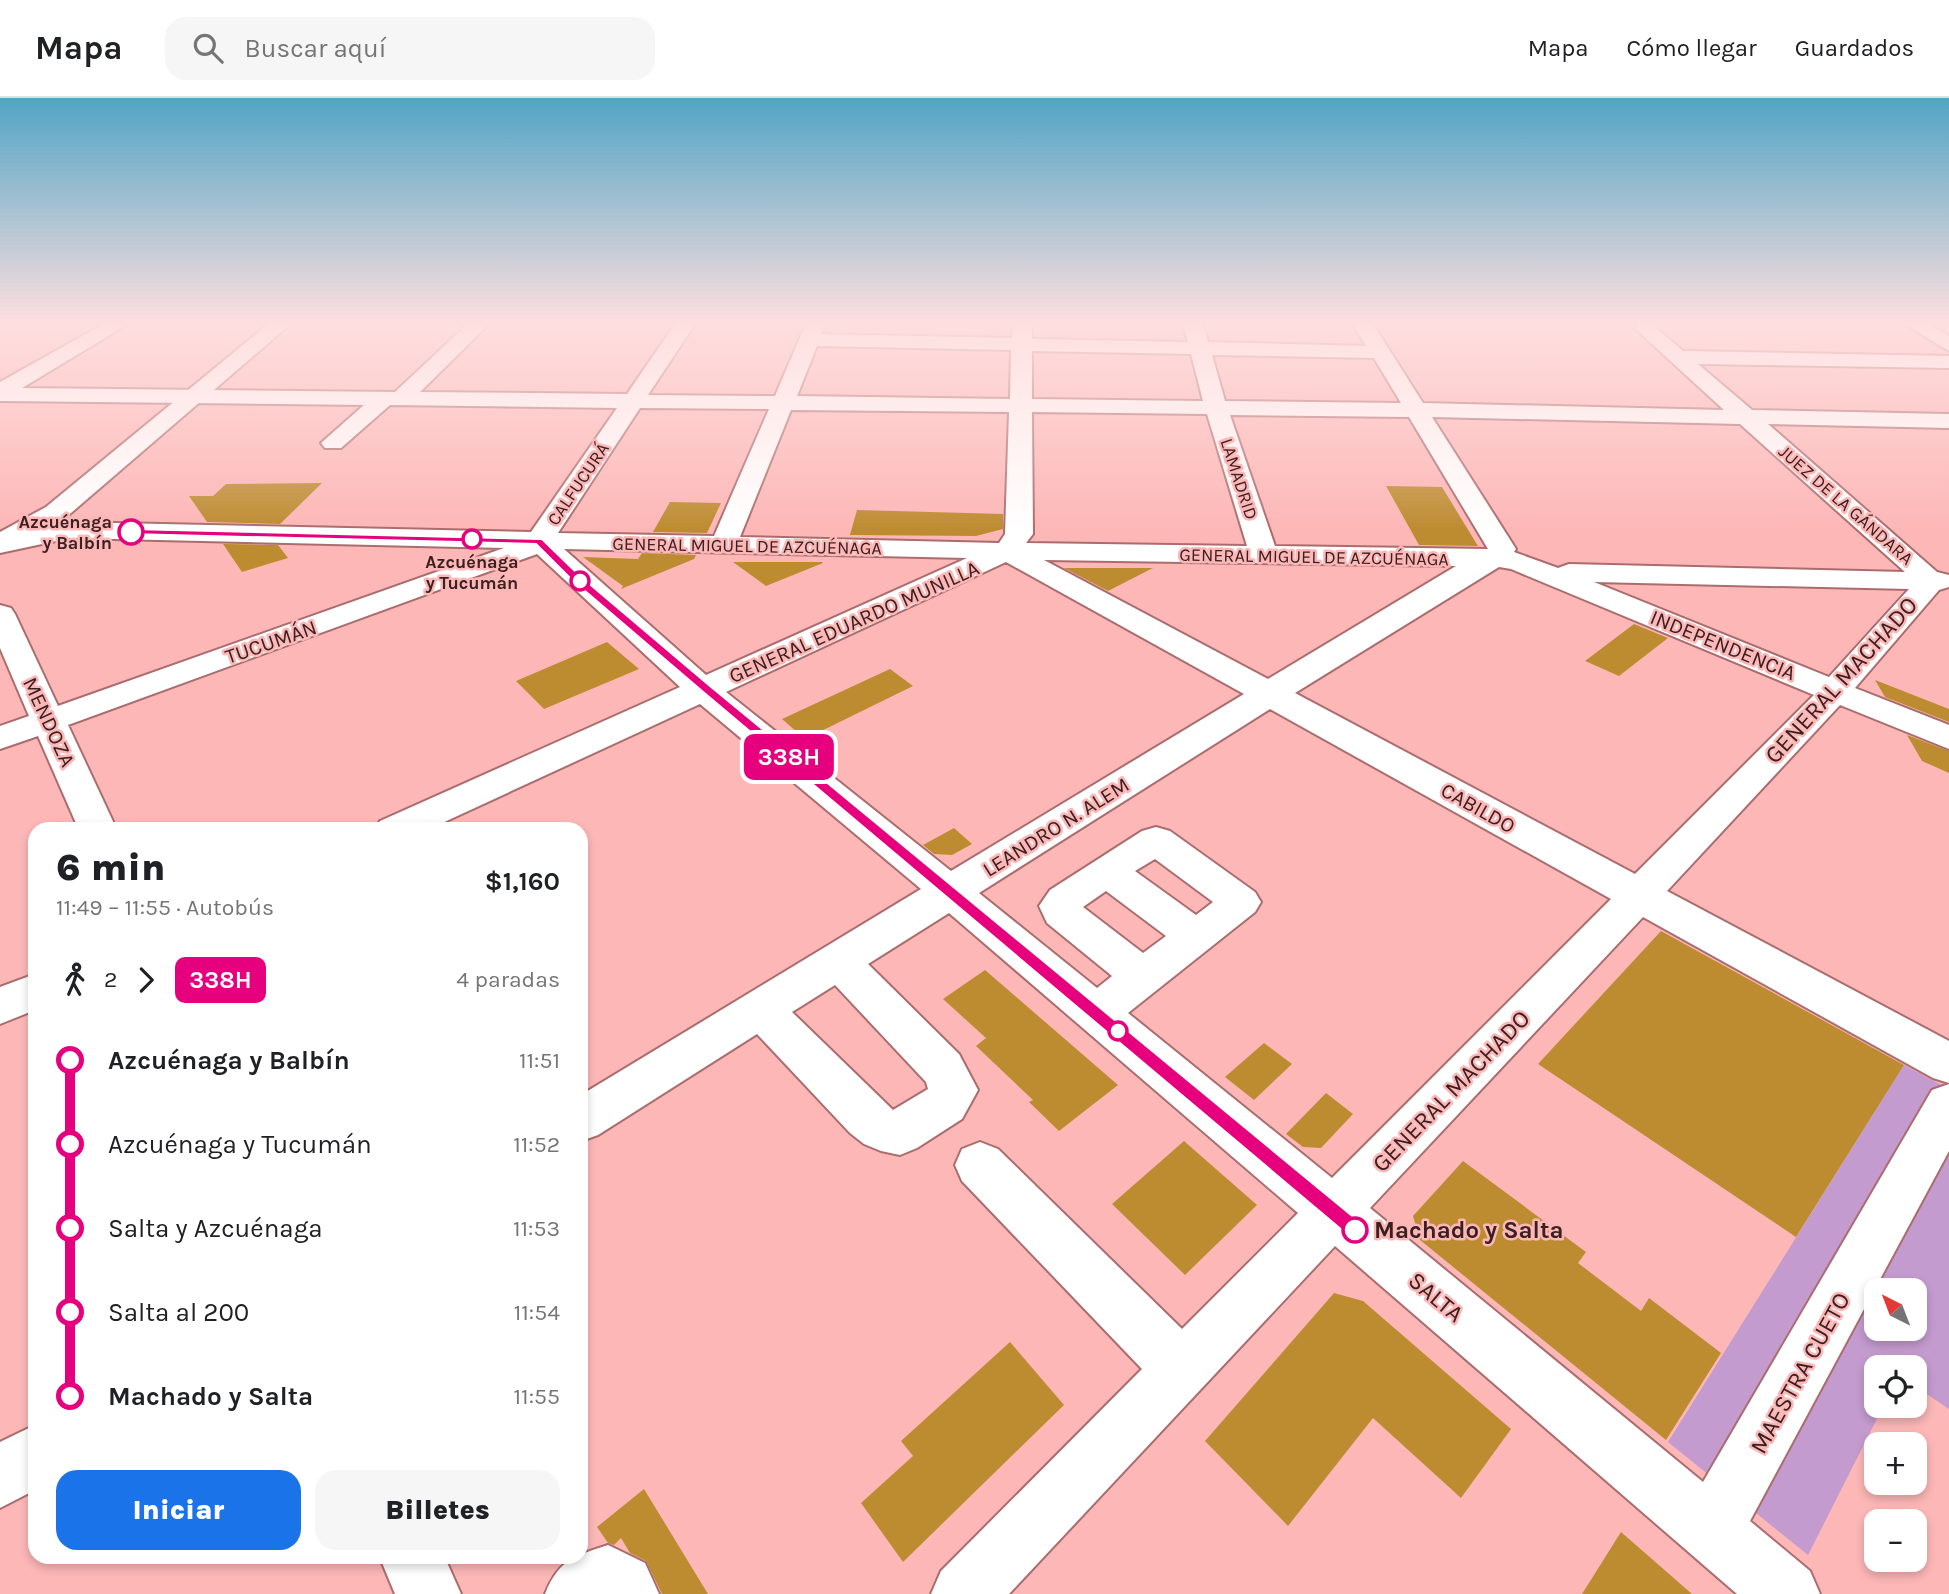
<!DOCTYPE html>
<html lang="es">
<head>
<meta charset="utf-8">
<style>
  :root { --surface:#fff; --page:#f6f6f6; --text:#202124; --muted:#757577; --line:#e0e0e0; --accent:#1a73e8 }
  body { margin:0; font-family:Karla,sans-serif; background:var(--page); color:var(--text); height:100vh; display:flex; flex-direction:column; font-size:26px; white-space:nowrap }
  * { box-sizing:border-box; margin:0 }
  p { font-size:23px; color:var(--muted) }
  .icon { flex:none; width:38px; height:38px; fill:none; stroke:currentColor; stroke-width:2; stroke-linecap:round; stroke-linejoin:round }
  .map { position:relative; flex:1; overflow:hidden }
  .side { position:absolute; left:28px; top:724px; width:560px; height:742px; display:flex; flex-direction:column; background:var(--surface); border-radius:21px; box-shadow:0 4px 10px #0003 }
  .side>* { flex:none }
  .badge { padding:0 14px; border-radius:10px; font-size:24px; line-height:46px }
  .needle { width:46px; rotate:318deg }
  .fabs { position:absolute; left:1864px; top:1180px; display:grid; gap:14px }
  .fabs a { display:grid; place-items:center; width:63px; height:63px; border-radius:14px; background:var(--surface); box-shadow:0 4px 10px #0003; font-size:35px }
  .map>.badge { position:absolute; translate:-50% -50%; box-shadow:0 0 0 4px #fff }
  .legs { display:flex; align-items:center; gap:10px; height:77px; padding:0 28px; font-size:23px }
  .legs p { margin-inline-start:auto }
  .overview { display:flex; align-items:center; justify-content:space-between; height:119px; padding:0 28px }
  h1 { font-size:38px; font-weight:800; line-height:52px }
  .primary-button { display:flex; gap:14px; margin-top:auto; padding:14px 28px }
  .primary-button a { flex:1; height:80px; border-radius:21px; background:var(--accent); color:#fff; font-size:28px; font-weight:800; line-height:80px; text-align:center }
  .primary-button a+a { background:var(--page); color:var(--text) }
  ul { padding:0 28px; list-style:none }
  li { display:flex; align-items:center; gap:24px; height:84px; font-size:26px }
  li i { display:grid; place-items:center; width:10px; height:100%; margin:0 9px; background:currentColor }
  li i::after { content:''; width:18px; height:18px; margin:-9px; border:5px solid; border-radius:50%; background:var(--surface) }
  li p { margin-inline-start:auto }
  li:first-child i { background:linear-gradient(#0000 50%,currentColor 0) }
  li:last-child i { background:linear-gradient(currentColor 50%,#0000 0) }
  header { display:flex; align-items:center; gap:42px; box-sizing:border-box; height:98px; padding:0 35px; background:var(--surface); border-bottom:2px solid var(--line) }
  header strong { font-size:33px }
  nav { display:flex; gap:38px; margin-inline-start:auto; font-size:24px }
  .search { width:490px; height:63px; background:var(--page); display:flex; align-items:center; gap:18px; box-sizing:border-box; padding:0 24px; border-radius:21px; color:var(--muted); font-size:26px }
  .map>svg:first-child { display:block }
</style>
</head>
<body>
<header>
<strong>Mapa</strong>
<div class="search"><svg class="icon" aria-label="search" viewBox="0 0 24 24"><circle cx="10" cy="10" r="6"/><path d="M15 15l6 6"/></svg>Buscar aquí</div>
<nav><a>Mapa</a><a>Cómo llegar</a><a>Guardados</a></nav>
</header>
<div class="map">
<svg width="1949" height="1496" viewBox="0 0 1949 1496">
  <rect width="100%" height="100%" fill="#fdb7b7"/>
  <path fill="#c49bcf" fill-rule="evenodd" d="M 1904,967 L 1949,991 L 1949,1311 L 1915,1288 L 1914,1269 L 1876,1269 L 1876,1307 L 1884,1307 L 1808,1457 L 1668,1344 ZM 1876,1192 L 1914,1192 L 1914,1230 L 1876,1230 Z"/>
  <path fill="#bd8c31" d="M 322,385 L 280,426 L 207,424 L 189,398 L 213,398 L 226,386 Z
    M 1386,388 L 1442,389 L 1478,448 L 1419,447 Z
    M 670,404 L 721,405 L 707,435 L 653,434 Z
    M 857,412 L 1003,416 L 1003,431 L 976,438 L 850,437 Z
    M 223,446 L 278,447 L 288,460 L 242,474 Z
    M 642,455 L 696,457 L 694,461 L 621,491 L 623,488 L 583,459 L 638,461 Z
    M 733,464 L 822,464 L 823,465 L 766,488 Z
    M 1064,470 L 1153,470 L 1108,493 Z
    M 1634,526 L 1668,540 L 1619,578 L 1585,563 Z
    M 607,544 L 639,571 L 544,611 L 516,583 Z
    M 890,571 L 913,588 L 805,641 L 782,621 Z
    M 1875,582 L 1949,611 L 1949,624 L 1885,599 Z
    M 1907,637 L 1949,653 L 1949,675 L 1922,663 Z
    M 954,730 L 972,746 L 952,757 L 934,756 L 923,747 Z
    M 1661,833 L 1904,967 L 1796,1139 L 1538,966 Z
    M 985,872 L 1118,987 L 1059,1033 L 1029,1004 L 1033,1002 L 976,948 L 986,940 L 943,901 Z
    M 1264,945 L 1292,966 L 1254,1002 L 1225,979 Z
    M 1326,995 L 1353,1016 L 1321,1050 L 1303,1049 L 1286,1036 Z
    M 1184,1043 L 1257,1107 L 1185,1177 L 1112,1106 Z
    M 1463,1063 L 1586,1154 L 1578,1165 L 1641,1213 L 1649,1200 L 1721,1255 L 1666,1342 L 1420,1142 L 1413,1118 Z
    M 1334,1195 L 1363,1203 L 1511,1331 L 1461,1400 L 1373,1320 L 1288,1428 L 1205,1343 Z
    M 1010,1244 L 1064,1307 L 903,1464 L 861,1405 L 913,1358 L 901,1343 Z
    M 644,1391 L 708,1496 L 662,1496 L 646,1463 L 630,1455 L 621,1440 L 614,1447 L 608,1445 L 597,1429 Z
    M 1621,1434 L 1692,1496 L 1582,1496 Z"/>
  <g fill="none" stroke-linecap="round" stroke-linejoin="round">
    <g stroke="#ab6c6d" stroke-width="4">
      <path id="minor" d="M 109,223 L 133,223 L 22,290 L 395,294 L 471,223 L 492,223 L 420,294 L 627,296 L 677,223 L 697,223 L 648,297 L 775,298 L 807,223 L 827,223 L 821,236 L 1012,240 L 1012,223 L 1032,223 L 1032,241 L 1188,244 L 1182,223 L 1202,223 L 1208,244 L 1366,248 L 1351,223 L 1371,223 L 1423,305 L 1724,312 L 1627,223 L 1648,223 L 1683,253 L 1949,258 L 1949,270 L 1698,266 L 1752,312 L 1949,316 L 1949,330 L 1768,326 L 1937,474 L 1949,477 L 1949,489 L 1939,492 L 1855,590 L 1949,627 L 1949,651 L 1840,607 L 1667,793 L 1949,943 L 1949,985 L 1933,980 L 1643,819 L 1370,1110 L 1703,1384 L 1932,992 L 1949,986 L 1949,1053 L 1750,1423 L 1810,1473 L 1820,1496 L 1737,1496 L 1335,1148 L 1009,1496 L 931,1496 L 941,1473 L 1142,1271 L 962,1083 L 955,1067 L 962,1051 L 980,1044 L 998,1051 L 1182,1231 L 1298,1115 L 949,815 L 868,866 L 959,956 L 978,992 L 962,1021 L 917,1050 L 900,1057 L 881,1053 L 864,1046 L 850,1035 L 757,936 L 598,1037 L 581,1043 L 581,997 L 921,791 L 700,606 L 427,732 L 374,732 L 380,723 L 680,589 L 537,456 L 68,627 L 117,732 L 79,732 L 38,638 L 0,651 L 0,628 L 29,618 L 0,550 L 0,507 L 11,510 L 15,516 L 58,608 L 504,450 L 70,440 L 0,455 L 0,439 L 70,424 L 531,434 L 617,310 L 390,307 L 341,350 L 325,350 L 321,345 L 364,307 L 0,303 L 0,284 ZM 817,248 L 1011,252 L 1010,301 L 797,298 ZM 1032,253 L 1191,256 L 1203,303 L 1032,301 ZM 1212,257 L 1374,260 L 1401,305 L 1225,303 ZM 640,310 L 769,311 L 714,438 L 558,435 ZM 791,312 L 1009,314 L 1005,436 L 999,445 L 740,439 ZM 1032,314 L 1207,316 L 1247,448 L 1026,445 L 1033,436 ZM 1230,317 L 1409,319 L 1488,451 L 1275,448 ZM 1432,319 L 1740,326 L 1905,474 L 1569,466 L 1558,470 L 1514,454 L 1516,451 ZM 564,451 L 967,460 L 706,577 ZM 1044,462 L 1456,468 L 1268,581 ZM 1006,464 L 1244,596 L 951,773 L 726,594 ZM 1499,469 L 1511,471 L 1814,597 L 1635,776 L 1295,595 ZM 1594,484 L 1909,491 L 1829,579 ZM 1270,611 L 1611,801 L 1332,1080 L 1128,915 L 1255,814 L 1261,804 L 1255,794 L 1170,733 L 1156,729 L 1142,733 L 1050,792 L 1039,808 L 1047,825 L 1112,878 L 1097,890 L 979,795 ZM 1155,761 L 1213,804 L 1196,817 L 1135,773 ZM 1106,793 L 1166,838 L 1143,855 L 1083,809 ZM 835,887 L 926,984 L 928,991 L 893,1012 L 792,914 Z
        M 1900,223 L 1923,223 L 1949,238 L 1949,253 Z
        M 35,876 L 35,912 L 0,926 L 0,889 Z
        M 35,1327 L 35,1392 L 0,1410 L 0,1344 Z
        M 608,1447 L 645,1465 L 659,1496 L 545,1496 C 559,1461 575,1458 608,1447 Z
        M 380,1460 L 445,1460 L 461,1496 L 395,1496 Z"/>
    </g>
    <g stroke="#ab6c6d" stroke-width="4">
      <path id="major" d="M 272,223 L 294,223 L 64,421 L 0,453 L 0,434 L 46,409 Z"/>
    </g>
    <use href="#minor" fill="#fff" fill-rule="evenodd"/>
    <use href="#major" fill="#fff" fill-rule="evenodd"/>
  </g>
  <linearGradient id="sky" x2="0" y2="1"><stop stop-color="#52a4c5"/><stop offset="0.52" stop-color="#fedfdf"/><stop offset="1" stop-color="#fedfdf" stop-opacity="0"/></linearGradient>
  <rect width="1949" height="432" fill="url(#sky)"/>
  <path fill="#e6007e" stroke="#fff" stroke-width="2" d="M 131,431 L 542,441 L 579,477 L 710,588 L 1362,1126 L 1365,1132 L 1362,1138 L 1355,1141 L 1349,1138 L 702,593 L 571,481 L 536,446 L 128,436 Z"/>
  <g fill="#fff" stroke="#e6007e" stroke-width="3.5">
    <circle cx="131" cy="434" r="12"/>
    <circle cx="472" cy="441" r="9"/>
    <circle cx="580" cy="483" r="9"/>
    <circle cx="1118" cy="933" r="9"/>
    <circle cx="1355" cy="1132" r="12"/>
  </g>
  <g text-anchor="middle" stroke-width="5" stroke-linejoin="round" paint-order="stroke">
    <g font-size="18" fill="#3b2021" stroke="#fdb7b7">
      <text transform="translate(1239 381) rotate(72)" y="6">LAMADRID</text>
      <text transform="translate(578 386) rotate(-56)" y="6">CALFUCURÁ</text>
      <text transform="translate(1846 407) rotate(41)" y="6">JUEZ DE LA GÁNDARA</text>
      <text transform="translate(747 448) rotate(1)" y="6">GENERAL MIGUEL DE AZCUÉNAGA</text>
      <text transform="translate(1314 459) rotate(1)" y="6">GENERAL MIGUEL DE AZCUÉNAGA</text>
    </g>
    <g font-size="18" font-weight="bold" fill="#3b2021" stroke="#fdb7b7" text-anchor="end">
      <text x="112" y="430">Azcuénaga<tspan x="112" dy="21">y Balbín</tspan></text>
      <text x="472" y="470" text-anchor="middle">Azcuénaga<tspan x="472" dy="21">y Tucumán</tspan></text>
    </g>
    <g font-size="21" fill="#3b2021" stroke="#fdb7b7">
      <text transform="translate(854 524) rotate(-24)" y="7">GENERAL EDUARDO MUNILLA</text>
      <text transform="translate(271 544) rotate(-19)" y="7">TUCUMÁN</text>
      <text transform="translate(1723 547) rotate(22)" y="7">INDEPENDENCIA</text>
      <text transform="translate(49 624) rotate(65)" y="7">MENDOZA</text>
      <text transform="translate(1478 710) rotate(29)" y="7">CABILDO</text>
      <text transform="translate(1056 729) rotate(-32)" y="7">LEANDRO N. ALEM</text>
    </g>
    <g font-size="24" fill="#3b2021" stroke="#fdb7b7">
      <text transform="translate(1841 582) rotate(-48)" y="8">GENERAL MACHADO</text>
      <text transform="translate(1451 993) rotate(-46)" y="8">GENERAL MACHADO</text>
      <text transform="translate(1436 1199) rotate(40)" y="8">SALTA</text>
      <text transform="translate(1800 1275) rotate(-61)" y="8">MAESTRA CUETO</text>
    </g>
    <g font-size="24" font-weight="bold" fill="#3b2021" stroke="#fdb7b7" text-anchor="start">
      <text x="1374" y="1140">Machado y Salta</text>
    </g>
  </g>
</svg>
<div class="fabs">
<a><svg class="needle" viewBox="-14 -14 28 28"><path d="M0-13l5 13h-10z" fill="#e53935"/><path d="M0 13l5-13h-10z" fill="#757577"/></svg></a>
<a><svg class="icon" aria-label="locate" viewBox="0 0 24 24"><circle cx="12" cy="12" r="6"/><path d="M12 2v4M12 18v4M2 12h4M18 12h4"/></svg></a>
<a>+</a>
<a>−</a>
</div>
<b class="badge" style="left:789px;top:659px;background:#e6007e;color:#fff">338H</b>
<section class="side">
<div class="overview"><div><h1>6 min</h1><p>11:49 – 11:55 · Autobús</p></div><b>$1,160</b></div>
<div class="legs"><svg class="icon" aria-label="walk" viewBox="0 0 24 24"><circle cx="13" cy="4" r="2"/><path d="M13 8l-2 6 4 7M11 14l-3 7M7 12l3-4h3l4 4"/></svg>2<svg class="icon" aria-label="forward" viewBox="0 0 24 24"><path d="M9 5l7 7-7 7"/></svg><b class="badge" style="background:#e6007e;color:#fff">338H</b><p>4 paradas</p></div>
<ul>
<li><i style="color:#e6007e"></i><b>Azcuénaga y Balbín</b><p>11:51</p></li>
<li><i style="color:#e6007e"></i><span>Azcuénaga y Tucumán</span><p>11:52</p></li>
<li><i style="color:#e6007e"></i><span>Salta y Azcuénaga</span><p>11:53</p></li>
<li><i style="color:#e6007e"></i><span>Salta al 200</span><p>11:54</p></li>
<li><i style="color:#e6007e"></i><b>Machado y Salta</b><p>11:55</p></li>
</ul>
<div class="primary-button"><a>Iniciar</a><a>Billetes</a></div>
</section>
</div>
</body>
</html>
